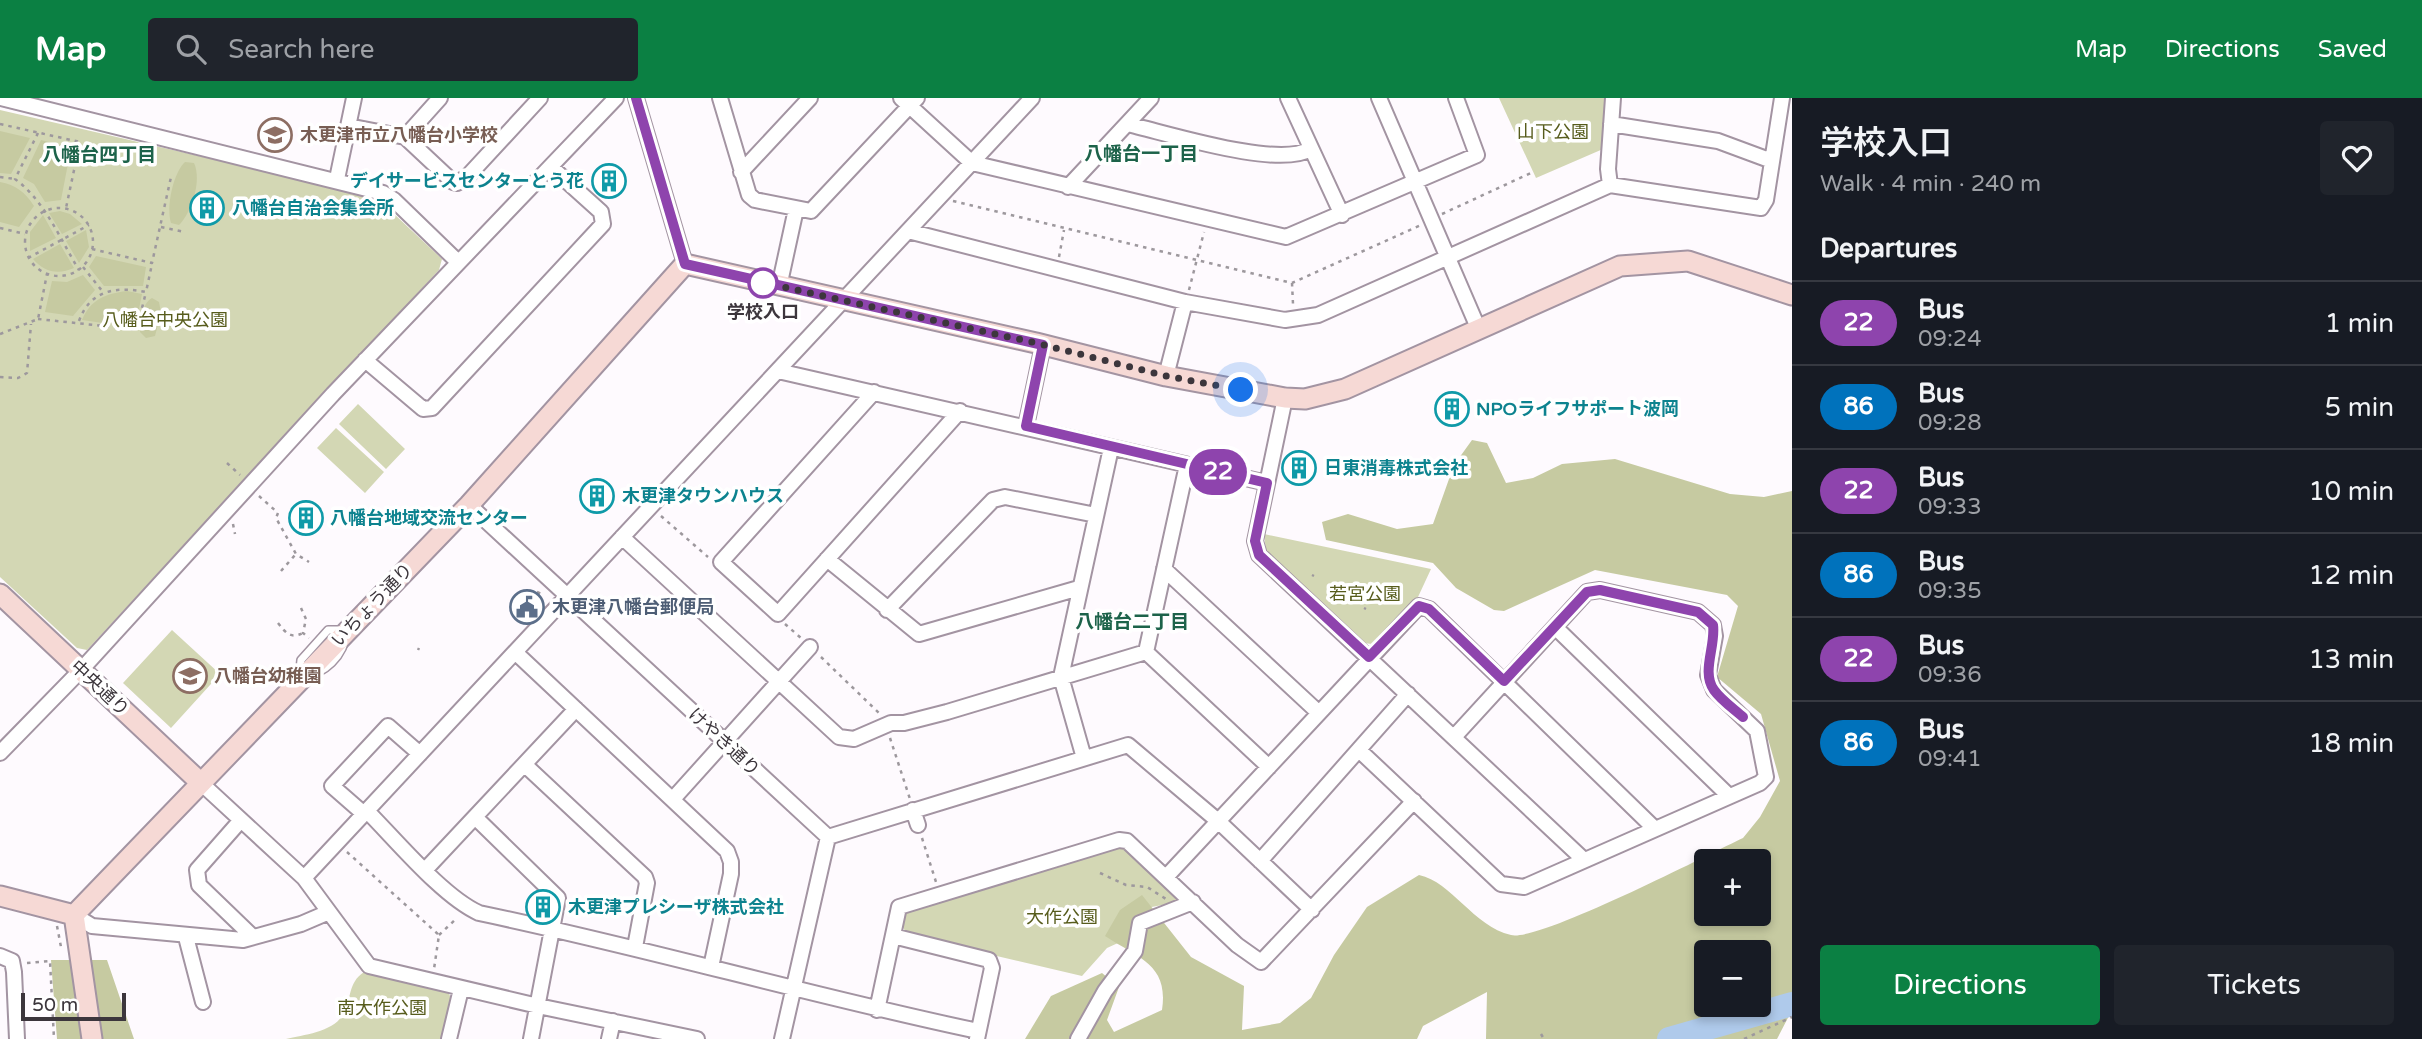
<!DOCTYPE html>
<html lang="en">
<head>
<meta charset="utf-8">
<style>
  :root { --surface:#171b24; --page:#20242c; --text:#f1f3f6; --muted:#9ea1a6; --line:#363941; --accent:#0b8043 }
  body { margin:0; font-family:"Varela Round","Noto Sans JP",sans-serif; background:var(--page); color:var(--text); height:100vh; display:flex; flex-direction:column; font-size:26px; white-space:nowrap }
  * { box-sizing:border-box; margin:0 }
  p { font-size:23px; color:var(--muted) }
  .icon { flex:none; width:38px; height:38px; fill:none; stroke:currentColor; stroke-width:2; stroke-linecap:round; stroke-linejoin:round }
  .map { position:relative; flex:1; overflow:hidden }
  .drawer { display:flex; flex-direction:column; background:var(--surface); width:630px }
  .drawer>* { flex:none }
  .badge { padding:0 14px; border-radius:23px; font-size:24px; line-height:46px }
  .tools { position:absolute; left:1694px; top:751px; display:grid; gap:14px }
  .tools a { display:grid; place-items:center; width:77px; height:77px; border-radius:7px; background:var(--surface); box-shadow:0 4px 10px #0003; font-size:35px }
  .scale { position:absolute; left:21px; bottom:18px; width:105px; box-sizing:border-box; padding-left:7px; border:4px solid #3c363c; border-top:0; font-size:19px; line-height:24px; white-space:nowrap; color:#3c363c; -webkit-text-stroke:5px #fff; paint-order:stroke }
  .you { position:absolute; width:35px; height:35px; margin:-18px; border:5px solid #fff; border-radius:50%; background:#1a73e8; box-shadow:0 0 0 10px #1a73e833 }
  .map>.badge { position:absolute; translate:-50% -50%; box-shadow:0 0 0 4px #fff }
  h2 { padding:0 28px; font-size:26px; line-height:63px }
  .round { display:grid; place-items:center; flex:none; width:74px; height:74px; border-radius:7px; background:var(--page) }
  .headline { display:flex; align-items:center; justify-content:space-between; height:119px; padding:0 28px }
  h1 { font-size:33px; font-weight:600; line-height:52px }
  .button { display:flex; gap:14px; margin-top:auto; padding:14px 28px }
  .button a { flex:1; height:80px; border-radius:7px; background:var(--accent); color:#fff; font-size:28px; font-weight:600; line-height:80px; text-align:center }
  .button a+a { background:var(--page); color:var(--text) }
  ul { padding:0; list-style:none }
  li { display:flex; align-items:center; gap:21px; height:84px; padding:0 28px; border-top:2px solid var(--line) }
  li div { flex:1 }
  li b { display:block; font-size:26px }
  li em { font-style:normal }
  li .badge { min-width:77px; font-weight:700; text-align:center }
  header { display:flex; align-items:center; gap:42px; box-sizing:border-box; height:98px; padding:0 35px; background:var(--accent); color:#fff }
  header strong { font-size:33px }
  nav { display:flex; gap:38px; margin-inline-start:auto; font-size:24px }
  .search { width:490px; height:63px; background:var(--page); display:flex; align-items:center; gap:18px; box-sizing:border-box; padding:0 24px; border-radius:7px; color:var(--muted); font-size:26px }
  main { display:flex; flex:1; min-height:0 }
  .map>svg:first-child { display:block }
</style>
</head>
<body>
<header>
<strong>Map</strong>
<div class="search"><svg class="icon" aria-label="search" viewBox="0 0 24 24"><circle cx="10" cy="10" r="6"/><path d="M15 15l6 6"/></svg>Search here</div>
<nav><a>Map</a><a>Directions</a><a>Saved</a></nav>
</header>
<main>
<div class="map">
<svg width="1792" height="941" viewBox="0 0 1792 941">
  <rect width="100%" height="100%" fill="#fefafe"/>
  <path fill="#d3d7b4" d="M 1499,0 L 1606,0 L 1603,51 L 1536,80 Z
    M 0,12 L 376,99 L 442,161 L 439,172 L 87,552 L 77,550 L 0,479 Z
    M 358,306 L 405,351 L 386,371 L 339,326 Z
    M 336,330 L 384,374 L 365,395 L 317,350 Z
    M 1264,436 L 1431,471 L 1418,499 L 1372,546 L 1363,545 L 1266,453 Z
    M 172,532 L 220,576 L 171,630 L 123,585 Z
    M 1118,744 L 1182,799 L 1178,804 L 1136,812 L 1118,845 L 1107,850 L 1082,878 L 907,837 L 902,827 L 904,811 Z
    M 364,874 L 447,893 L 452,901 L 443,941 L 286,941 C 303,937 332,934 342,918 C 352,903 347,885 364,874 Z"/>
  <path fill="#c6caa1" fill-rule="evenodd" d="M 0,33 L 30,40 L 11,76 L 0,75 Z
    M 41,42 L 71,50 L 61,102 L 45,104 L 34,86 L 23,80 Z
    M 185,64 L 194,65 C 202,82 192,114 179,127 L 171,125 C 166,110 173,75 185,64 Z
    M 0,84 C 16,87 25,94 34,108 L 19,129 L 0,124 Z
    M 60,113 L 70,116 L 82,126 L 62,136 L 49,115 Z
    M 43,117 L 56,140 L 30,153 L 30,134 Z
    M 86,132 L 89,149 L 79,165 L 66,143 Z
    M 60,146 L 74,170 C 58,177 44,174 33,161 Z
    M 96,158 L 146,169 L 143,188 L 104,188 L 89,169 Z
    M 83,177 L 95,192 L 73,218 L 45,214 L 52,183 L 67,184 Z
    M 127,193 L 142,196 L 136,226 L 131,229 L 82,222 C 91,201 105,196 127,193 Z
    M 152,200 L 159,204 L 161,215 L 155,238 L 146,240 L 140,234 C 142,223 141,206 152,200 Z
    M 1472,342 L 1487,345 L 1506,385 L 1533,380 L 1562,366 L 1615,361 L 1730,396 L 1764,399 L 1792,393 L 1792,912 L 1777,941 L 1486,941 L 1487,894 L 1423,928 L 1417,941 L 1025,941 L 1051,898 L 1102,875 L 1119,889 L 1107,922 L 1114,934 L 1162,912 C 1169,866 1138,860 1105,838 L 1120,812 L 1142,797 L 1191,859 L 1244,888 L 1242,932 L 1280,925 L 1311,900 L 1334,857 L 1367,809 L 1419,777 C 1452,784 1473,828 1511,837 C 1539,844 1707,757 1743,740 L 1760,719 L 1780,683 L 1761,616 L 1717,579 L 1738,508 L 1727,497 L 1595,472 L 1504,513 L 1494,512 L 1456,490 L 1433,465 L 1326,442 L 1322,424 L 1348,416 L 1397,431 L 1433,426 L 1454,367 ZM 1706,763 L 1759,763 L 1759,816 L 1706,816 ZM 1706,854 L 1759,854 L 1759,906 L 1706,906 Z
    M 51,862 L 107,862 L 134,941 L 57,941 Z"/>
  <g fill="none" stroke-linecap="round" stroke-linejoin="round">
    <path stroke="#afcaeb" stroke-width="24" d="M 1669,941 L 1792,906"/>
    <g stroke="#a394a2" stroke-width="10">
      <path id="lane" d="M 328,532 L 347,532 C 344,559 325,576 299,581 L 301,562 Z"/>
    </g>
    <g stroke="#a394a2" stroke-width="18">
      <path id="street" d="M 1,0 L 383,95 L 394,102 L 458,164
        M 636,0 L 685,166
        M 720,0 L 749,97 L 755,102 L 811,113 L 917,0
        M 901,0 L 972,65 L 1286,139 L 1477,57 L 1456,0
        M 1288,0 L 1342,117
        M 1379,0 L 1479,232
        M 1127,26 C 1167,35 1279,71 1310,51
        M 1611,26 L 1718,43 L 1772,63
        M 348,28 L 405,39 L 453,84 L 457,85 L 467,79 L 540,0
        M 405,39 L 440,0
        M 741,74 L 810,0
        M 337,81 L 354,0
        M 1610,87 L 1608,71 L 1613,0
        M 1068,89 L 1151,0
        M 908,133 L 1185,204 L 1285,222 L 1318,217 L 1610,87 L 1761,110 L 1766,102 L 1782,0
        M 779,189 L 796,111
        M 365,262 L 423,311 L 432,310 L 603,126 L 601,114 L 551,69
        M 778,273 L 1267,385
        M 1166,278 L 1185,204
        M 874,294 L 721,464 L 778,516 L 960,313
        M 1285,300 L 1255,443 L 1259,457 L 1583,761
        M 1026,328 L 1043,247
        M 469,407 L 828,739 L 782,941
        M 622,439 L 839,639 L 854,641 L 891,625 L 904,625 L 947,614 L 1146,554
        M 827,461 L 919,536 L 1079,490
        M 1164,471 L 1319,615
        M 887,512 L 993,402 L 1005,399 L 1096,417
        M 1555,529 L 1729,698
        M 515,554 L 727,753 L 731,764 L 731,776 L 711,869
        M 1146,554 L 1187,367
        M 1146,554 L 1269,669
        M 1360,653 L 1501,786 L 1524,789 L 1760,685 L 1766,679 L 1757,633 L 1714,592 L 1708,577 L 1715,538 L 1713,527 L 1698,514 L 1600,492 L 1587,494 L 1454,639
        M 0,655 L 81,572 L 333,296 L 616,0
        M 1084,660 L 1061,579 L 1111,350
        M 525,667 L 645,779 L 647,785 L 635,849
        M 201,685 L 304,780 L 369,868 L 538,908 L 697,941
        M 673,701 L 810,549
        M 913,712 L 918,727
        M 367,713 C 396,742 443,799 479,815 C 647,850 811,898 978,933
        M 364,716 L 332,688 L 388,628 L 420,656
        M 476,720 L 558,800 L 531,941
        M 241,722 L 197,772 L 199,787 L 253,839
        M 828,739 L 1128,647 L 1218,723 L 1312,812
        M 1260,763 L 1408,596
        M 426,771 L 576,611
        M 1167,778 L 1419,508 L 1429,511 L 1654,730
        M 304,780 L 1032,0
        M 74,817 L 92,828 L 243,842 L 301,826 L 329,814
        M 893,838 L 989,862 L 992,870 L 977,941
        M 186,839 L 203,904
        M 0,858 L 12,863 L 14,874 L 17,941
        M 877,912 L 899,809 L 1119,742 L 1127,743 L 1237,847 L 1261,864 L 1414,703
        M 449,941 L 461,891
        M 609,941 L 613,923
        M 1078,941 L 1105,893 L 1135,853 L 1140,825 L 1193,804"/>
    </g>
    <g stroke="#a394a2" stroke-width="23">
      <path id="secondary" d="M 0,496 L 201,685
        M 0,798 L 74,817
        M 74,817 L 469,407 L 685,166 L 1036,245 L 1166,278 L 1285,300 L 1305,301 L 1345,291 L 1620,168 L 1688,163 L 1792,197
        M 74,817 L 92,941"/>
    </g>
    <path stroke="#9d989d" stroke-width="2.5" stroke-dasharray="3.5 5" stroke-linecap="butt" d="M 0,26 L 80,44 L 66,110
      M 38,35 L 15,81 C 45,103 60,141 79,172
      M 0,79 L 15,81
      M 953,103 L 1292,185 L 1421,127
      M25 144a34 34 0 1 1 68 0a34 34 0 1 1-68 0Z
      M 1442,116 L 1533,74
      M 161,129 L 185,134
      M 0,130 L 25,136
      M 92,151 L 152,165 L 171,79
      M 1059,159 L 1064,132
      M 28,160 L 89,127
      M 83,169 L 103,194
      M 1292,185 L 1293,206
      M 1189,192 L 1204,134
      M 38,221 L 132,231 L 138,226 L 146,194
      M 79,223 C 90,192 116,188 146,194 L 152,166
      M 0,236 L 38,221 L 47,176
      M 0,279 L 18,280 L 27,275 L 31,226
      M 227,365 L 240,377
      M 259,398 L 278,415 L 276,420 L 296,456 L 309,464
      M 661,418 L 708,459
      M 233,426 L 235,436
      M 281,473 L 295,457
      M 1312,477 L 1314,478
      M 537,494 L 544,497
      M 301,510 L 306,521 L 303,535 L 309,540
      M 1364,510 L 1366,511
      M 278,525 C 286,535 290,541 303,535
      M 785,526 L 801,540
      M 418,552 L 419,550
      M 821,559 L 879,615
      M 890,640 L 910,701
      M 922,740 L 936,784
      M 347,754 L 439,837 L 434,871
      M 1100,775 L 1126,787 L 1147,789 L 1166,801
      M 57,828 L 61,849
      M 439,837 L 457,820
      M 27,865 L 50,863 L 54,941
      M 1541,936 L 1544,941
      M 1744,941 L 1792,919"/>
    <use href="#lane" stroke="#fff" stroke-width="7"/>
    <use href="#street" stroke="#fff" stroke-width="14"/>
    <use href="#secondary" stroke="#f6d9d5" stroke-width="19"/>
  </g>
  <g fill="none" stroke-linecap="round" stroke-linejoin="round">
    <g stroke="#fff" stroke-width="16">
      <path id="line" d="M 636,0 L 685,166 L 1043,247 L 1026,328 L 1267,385 L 1255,443 L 1259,457 L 1369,559 L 1419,508 L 1429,511 L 1504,583 L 1587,494 L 1600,492 L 1698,514 L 1713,527 C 1716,548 1701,574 1714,592 C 1721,602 1734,611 1743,619"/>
    </g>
    <use href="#line" stroke="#8e44ad" stroke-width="10"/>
    <path stroke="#3c363c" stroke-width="7" stroke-dasharray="0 12.6" d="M 763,185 L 756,183 L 1036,245 L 1166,278 L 1241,292"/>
  </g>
  <defs>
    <g id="school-ring" transform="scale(1.75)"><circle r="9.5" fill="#fff" stroke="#8d6e63" stroke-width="1.5"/><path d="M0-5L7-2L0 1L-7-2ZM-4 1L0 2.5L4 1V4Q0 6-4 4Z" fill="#8d6e63"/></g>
    <g id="building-ring" transform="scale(1.75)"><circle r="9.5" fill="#fff" stroke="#0f9aa8" stroke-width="1.5"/><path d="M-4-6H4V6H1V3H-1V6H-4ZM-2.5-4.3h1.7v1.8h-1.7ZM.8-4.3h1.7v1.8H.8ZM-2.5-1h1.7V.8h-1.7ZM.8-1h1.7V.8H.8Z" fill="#0f9aa8"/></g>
    <g id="civic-ring" transform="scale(1.75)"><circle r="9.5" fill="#fff" stroke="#5c6f8a" stroke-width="1.5"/><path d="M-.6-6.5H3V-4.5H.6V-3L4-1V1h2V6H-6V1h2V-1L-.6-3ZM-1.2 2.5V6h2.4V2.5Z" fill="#5c6f8a"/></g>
  </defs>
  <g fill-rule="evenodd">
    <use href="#school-ring" x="275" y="37"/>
    <use href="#building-ring" x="609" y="83"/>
    <use href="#building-ring" x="207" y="110"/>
    <use href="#building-ring" x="1452" y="311"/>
    <use href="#building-ring" x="1299" y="370"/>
    <use href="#building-ring" x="597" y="398"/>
    <use href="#building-ring" x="306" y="420"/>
    <use href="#civic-ring" x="527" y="509"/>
    <use href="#school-ring" x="190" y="578"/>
    <use href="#building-ring" x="543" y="809"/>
  </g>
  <circle fill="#fff" stroke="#8e44ad" stroke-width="3.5" cx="763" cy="185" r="14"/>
  <g text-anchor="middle" stroke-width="7" stroke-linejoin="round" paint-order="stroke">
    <g font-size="18" fill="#575c1c" stroke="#fff">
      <text x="1553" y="40">山下公園</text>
      <text x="165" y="228">八幡台中央公園</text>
      <text x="1365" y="502">若宮公園</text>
      <text x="1062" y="825">大作公園</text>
      <text x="382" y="916">南大作公園</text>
    </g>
    <g font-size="18" font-weight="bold" fill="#785e54" stroke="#fff" text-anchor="start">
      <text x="300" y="43">木更津市立八幡台小学校</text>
      <text x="214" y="584">八幡台幼稚園</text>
    </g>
    <g font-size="18" font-weight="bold" fill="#0d838f" stroke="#fff" text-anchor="start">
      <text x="584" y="89" text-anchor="end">デイサービスセンターとう花</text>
      <text x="232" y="116">八幡台自治会集会所</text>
      <text x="1476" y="317">NPOライフサポート波岡</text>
      <text x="1324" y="376">日東消毒株式会社</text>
      <text x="622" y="404">木更津タウンハウス</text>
      <text x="330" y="426">八幡台地域交流センター</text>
      <text x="568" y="815">木更津プレシーザ株式会社</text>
    </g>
    <g font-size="18" font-weight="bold" fill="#3c363c" stroke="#fff">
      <text x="763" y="220">学校入口</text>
    </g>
    <g font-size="18" fill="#3c363c" stroke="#fff">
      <text transform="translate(372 507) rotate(-46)" y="6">いちょう通り</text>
      <text transform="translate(100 590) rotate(43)" y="6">中央通り</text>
      <text transform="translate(724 644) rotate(43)" y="6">けやき通り</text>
    </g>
    <g font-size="18" font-weight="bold" fill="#4e5e75" stroke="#fff" text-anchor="start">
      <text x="552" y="515">木更津八幡台郵便局</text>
    </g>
    <g font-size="19" font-weight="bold" fill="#1d634a" stroke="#fff">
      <text x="1141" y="62">八幡台一丁目</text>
      <text x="99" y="63">八幡台四丁目</text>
      <text x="1132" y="530">八幡台二丁目</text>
    </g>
  </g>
</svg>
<div class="tools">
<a>+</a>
<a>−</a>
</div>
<div class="scale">50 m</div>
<div class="you" style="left:1241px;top:292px"></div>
<b class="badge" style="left:1218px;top:374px;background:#8e44ad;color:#fff">22</b>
</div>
<section class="drawer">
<div class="headline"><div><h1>学校入口</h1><p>Walk · 4 min · 240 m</p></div><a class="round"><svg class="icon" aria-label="heart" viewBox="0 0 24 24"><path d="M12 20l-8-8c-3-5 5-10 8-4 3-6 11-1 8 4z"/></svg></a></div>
<h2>Departures</h2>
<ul>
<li><span class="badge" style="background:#8e44ad;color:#fff">22</span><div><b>Bus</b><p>09:24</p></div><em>1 min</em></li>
<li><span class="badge" style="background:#0072bc;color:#fff">86</span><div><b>Bus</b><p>09:28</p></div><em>5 min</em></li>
<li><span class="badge" style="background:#8e44ad;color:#fff">22</span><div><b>Bus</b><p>09:33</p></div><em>10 min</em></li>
<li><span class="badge" style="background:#0072bc;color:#fff">86</span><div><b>Bus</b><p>09:35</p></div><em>12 min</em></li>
<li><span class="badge" style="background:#8e44ad;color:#fff">22</span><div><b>Bus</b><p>09:36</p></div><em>13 min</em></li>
<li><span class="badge" style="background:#0072bc;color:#fff">86</span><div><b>Bus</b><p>09:41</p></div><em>18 min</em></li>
</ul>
<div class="button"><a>Directions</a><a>Tickets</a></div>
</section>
</main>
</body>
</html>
